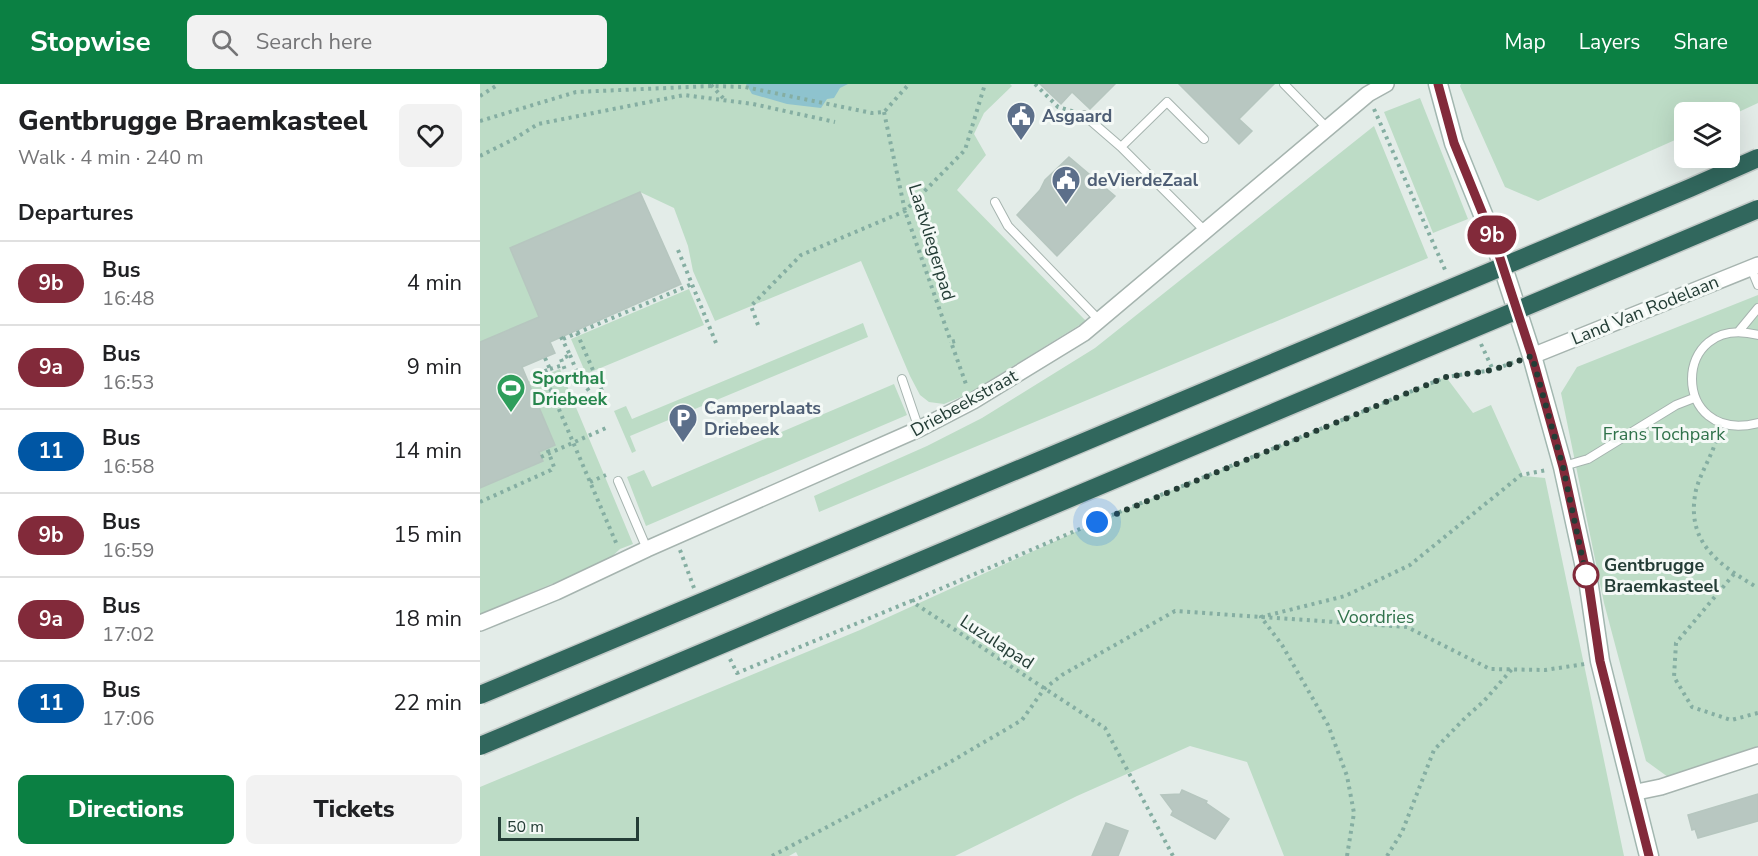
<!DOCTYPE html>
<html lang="en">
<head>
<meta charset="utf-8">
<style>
  :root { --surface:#fff; --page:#f2f2f2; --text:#202124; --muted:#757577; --line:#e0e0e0; --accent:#0b8043 }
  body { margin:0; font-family:"Nunito Sans",sans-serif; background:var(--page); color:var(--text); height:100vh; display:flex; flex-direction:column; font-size:22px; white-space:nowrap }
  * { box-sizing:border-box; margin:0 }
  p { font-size:20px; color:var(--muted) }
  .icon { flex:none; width:33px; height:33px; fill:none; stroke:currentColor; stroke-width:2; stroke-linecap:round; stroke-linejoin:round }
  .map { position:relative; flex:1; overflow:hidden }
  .drawer { display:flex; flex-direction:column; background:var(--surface); width:480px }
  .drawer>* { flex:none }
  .badge { padding:0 12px; border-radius:20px; font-size:21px; line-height:39px }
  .controls { position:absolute; left:1194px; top:18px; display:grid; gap:12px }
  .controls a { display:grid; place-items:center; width:66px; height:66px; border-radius:9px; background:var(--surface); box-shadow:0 6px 24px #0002; font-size:30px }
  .scale { position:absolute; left:18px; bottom:15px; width:141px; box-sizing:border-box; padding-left:6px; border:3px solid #243d36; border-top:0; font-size:16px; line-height:21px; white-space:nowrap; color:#243d36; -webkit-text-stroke:4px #f4f9f6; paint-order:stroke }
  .you { position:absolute; width:30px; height:30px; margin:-15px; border:4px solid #fff; border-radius:50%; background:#1a73e8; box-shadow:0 0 0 9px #1a73e833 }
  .map>.badge { position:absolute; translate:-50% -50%; box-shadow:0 0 0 3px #fff }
  h2 { padding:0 18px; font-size:22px; line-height:54px }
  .round { display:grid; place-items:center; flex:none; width:63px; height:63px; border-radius:9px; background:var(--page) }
  .summary { display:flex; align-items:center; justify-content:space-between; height:102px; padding:0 18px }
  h1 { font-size:28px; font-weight:800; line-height:45px }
  .action { display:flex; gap:12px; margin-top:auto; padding:12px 18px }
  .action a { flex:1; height:69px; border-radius:9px; background:var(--accent); color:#fff; font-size:24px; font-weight:800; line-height:69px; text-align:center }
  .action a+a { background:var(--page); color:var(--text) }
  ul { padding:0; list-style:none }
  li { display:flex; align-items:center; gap:18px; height:84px; padding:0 18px; border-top:2px solid var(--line) }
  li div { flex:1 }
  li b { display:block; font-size:22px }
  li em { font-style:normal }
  li .badge { min-width:66px; font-weight:700; text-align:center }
  header { display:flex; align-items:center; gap:36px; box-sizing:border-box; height:84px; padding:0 30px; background:var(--accent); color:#fff }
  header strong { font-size:28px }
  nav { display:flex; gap:33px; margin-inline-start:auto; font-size:21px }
  .search { width:420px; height:54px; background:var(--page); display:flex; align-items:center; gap:15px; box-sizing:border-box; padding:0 21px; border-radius:9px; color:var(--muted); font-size:22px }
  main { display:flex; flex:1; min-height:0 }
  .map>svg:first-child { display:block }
</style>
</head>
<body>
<header>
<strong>Stopwise</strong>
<div class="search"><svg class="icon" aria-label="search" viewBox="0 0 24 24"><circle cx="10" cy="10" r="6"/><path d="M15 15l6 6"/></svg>Search here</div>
<nav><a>Map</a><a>Layers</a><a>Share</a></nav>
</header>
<main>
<section class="drawer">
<div class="summary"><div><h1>Gentbrugge Braemkasteel</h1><p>Walk · 4 min · 240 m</p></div><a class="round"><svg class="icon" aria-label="heart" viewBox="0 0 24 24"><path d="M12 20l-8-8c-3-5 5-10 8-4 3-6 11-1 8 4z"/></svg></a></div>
<h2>Departures</h2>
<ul>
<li><span class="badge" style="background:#822a3a;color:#fff">9b</span><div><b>Bus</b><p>16:48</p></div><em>4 min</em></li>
<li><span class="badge" style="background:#822a3a;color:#fff">9a</span><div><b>Bus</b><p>16:53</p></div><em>9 min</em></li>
<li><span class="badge" style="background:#0056a4;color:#fff">11</span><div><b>Bus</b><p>16:58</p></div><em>14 min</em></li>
<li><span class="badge" style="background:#822a3a;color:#fff">9b</span><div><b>Bus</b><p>16:59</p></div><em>15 min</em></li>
<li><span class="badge" style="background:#822a3a;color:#fff">9a</span><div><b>Bus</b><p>17:02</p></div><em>18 min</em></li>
<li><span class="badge" style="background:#0056a4;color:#fff">11</span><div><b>Bus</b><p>17:06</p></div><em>22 min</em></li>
</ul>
<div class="action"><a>Directions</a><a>Tickets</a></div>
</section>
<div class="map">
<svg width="1278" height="772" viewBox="0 0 1278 772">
  <rect width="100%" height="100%" fill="#e3ece8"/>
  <path fill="#bddcc6" d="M 0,0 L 530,0 L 532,2 L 504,29 L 494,50 L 506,71 L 477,106 L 606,237 L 488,310 L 464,320 L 449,318 L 440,311 L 430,292 L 381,177 L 235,237 L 213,187 L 208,162 L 194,124 L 160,108 L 30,164 L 59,233 L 0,258 Z
    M 981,0 L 1278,0 L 1278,19 L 1250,32 L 1250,28 L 1204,28 L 1204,52 L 1058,117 L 1025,103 L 980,2 Z
    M 940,14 L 988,135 L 953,149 L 904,28 Z
    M 894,42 L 948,174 L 339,428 L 334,412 L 447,362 L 502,334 L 615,264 Z
    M 209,205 L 224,241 L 106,290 L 91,255 Z
    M 1278,211 L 1278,662 L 1188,693 L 1166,677 L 1124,519 L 1081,309 L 1097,283 Z
    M 383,239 L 388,253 L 150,352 L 156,367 L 152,369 L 134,327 L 146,322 L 152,335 Z
    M 80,285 L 153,460 L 140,465 L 127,477 L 19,522 L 20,524 L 0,533 L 0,404 L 63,377 L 59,368 L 74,361 L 48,298 Z
    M 966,293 L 993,329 L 1011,321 L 1043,392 L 1065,394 L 1144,772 L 804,772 L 767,678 L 710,662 L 597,712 L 475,772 L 318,772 L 316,768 L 309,772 L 0,772 L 0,703 L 380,546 L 637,429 Z
    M 414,300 L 427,331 L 166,442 L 147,393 L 164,386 L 172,403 Z"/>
  <path fill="#8ec3ce" d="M 266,0 L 368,0 L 360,4 L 354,14 L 347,15 L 341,24 L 307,20 L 272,10 Z"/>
  <path fill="#b8c7c1" stroke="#b6c6bf" stroke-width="1.5" d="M 560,0 L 635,0 L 610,25 L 592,8 L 581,20 Z
    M 699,0 L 794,0 L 759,35 L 772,47 L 759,60 Z
    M 589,73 L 635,112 L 577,172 L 537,131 L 560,106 L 565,96 Z
    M 160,108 L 201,200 L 70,258 L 75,269 L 42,283 L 75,361 L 59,368 L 63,377 L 0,404 L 0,258 L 59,233 L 30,164 Z
    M 702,706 L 727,717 L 726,719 L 749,735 L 735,755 L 691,731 L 693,727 L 681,711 L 700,710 Z
    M 1278,710 L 1278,737 L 1218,754 L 1215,745 L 1212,746 L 1208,731 Z
    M 626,739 L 648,747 L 638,772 L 612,772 Z"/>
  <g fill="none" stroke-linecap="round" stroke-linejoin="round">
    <g stroke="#a6b4af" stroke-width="10">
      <path id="lane" d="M 804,0 L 848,45
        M 604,31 L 641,63 L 725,147
        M 641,63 L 687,18 L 724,55
        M 515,118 L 528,142 L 619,236
        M 1271,184 L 1278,201
        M 1259,247 L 1278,224
        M 1278,251 C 1190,228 1190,362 1278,339
        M 422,295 L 439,345
        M 1084,382 L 1108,375 L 1196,321 L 1214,314
        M 138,397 L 167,465"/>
    </g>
    <g stroke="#a6b4af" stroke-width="18">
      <path id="street" d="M 1052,272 L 1278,181
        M 0,539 L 76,508 L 167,465 L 439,345 L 493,317 L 604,249 L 888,10 L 906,0
        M 1152,709 L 1181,703 L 1278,671"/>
    </g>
    <g stroke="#a2b7b0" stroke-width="21">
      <path id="secondary" d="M 958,0 L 974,59 L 1017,165 L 1052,272 L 1083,383 L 1109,502 L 1120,577 L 1169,772"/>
    </g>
    <path stroke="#85aea2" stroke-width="4" stroke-dasharray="3 4.5" stroke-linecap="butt" d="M 555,0 L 578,23 L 595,28
      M 231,1 L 244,15
      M 0,12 L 19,0
      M 894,25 L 966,188
      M 404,28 L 425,127 L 471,258
      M 0,37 L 96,8 L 231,2 L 265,3 L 392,29 L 404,28 L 429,0
      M 0,72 L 34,55 L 58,40 L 204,11 L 273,20 L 355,38
      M 198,166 L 236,259
      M 278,241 L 271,222 L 321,171 L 425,127 L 485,66 L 505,0
      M 97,249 L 212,200
      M 81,253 L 90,271 L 81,275 L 89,297 L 104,300
      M 83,255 L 97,249 L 122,307
      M 475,257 L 471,258 L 487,303
      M 1001,260 L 1013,286
      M 90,271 L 99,293 L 112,311
      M 65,274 L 70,285 L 63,288 L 137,461
      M 70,285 L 83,281
      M 1238,349 C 1234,369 1221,387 1216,406 C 1205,458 1238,480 1278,504
      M 61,373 L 126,344
      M 110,398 L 126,391
      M 0,418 L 71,386 L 74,383 L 67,364
      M 200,466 L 214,504
      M 1254,490 L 1196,559 L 1194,593 L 1212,623 L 1251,636 L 1278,629
      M 432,517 L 637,429 L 966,293 L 1013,286 L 1037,277
      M 250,575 L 257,589 L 431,517 L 625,644 L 693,772
      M 292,772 L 465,681 L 542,636 L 564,605 L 582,591 L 695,527 L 927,543 L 1010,585 L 1065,586 L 1105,580
      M 867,772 L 874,729 L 867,692 L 848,641 L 802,561 L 781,533 L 865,512 L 930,481 L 1041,391 L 1067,386
      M 907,772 L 922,748 L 954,666 L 985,634 L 1004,617 L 1032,585"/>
    <use href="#lane" stroke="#fff" stroke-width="8"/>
    <use href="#street" stroke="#fff" stroke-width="15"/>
    <use href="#secondary" stroke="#fff" stroke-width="18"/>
    <g stroke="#c2c9c7" stroke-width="21" stroke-linecap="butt">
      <path id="highway-bridge" d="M 0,611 L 1210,104 L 1278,74
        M 0,662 L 1278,125"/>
    </g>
    <use href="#highway-bridge" stroke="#31675d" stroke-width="18"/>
  </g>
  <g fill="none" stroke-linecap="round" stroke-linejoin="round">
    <g stroke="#fff" stroke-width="14">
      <path id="line" d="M 958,0 L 974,59 L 1017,165 L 1052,272 L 1083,383 L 1109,502 L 1120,577 L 1169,772"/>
    </g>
    <use href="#line" stroke="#822a3a" stroke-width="9"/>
    <path stroke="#243d36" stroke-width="6" stroke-dasharray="0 10.8" d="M 617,438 L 966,293 L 1013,286 L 1052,272 L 1083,383 L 1106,491"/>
  </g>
  <defs>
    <g id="civic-pin" transform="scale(1.5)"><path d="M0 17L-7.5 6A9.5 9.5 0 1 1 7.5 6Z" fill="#5c6f8a" stroke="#f4f9f6"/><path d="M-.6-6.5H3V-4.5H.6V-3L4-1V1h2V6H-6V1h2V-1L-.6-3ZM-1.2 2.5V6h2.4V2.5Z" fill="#fff"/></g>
    <g id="stadium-pin" transform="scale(1.5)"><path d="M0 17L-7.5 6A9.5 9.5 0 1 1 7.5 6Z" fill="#2e9e5b" stroke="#f4f9f6"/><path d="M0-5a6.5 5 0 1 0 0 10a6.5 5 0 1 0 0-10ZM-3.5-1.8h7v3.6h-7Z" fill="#fff"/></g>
    <g id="parking-pin" transform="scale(1.5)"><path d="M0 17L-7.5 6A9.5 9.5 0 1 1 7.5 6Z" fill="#5c6f8a" stroke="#f4f9f6"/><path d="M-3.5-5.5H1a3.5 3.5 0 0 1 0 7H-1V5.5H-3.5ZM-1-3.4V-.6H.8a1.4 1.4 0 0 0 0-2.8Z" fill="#fff"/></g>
  </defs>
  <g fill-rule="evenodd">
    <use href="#civic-pin" x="541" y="32"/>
    <use href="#civic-pin" x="586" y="96"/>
    <use href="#stadium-pin" x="31" y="304"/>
    <use href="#parking-pin" x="203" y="334"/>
  </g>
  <circle fill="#fff" stroke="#822a3a" stroke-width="3" cx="1106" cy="491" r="12"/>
  <g text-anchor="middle" stroke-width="6" stroke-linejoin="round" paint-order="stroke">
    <g font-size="18" font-weight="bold" fill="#4e5e75" stroke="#f4f9f6" text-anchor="start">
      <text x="562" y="38">Asgaard</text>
      <text x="607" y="102">deVierdeZaal</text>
      <text x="224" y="330">Camperplaats<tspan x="224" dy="21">Driebeek</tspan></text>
    </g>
    <g font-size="18" fill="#243d36" stroke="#f4f9f6">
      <text transform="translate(452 158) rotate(73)" y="6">Laatvliegerpad</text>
      <text transform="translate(1165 226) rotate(-22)" y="6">Land Van Rodelaan</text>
      <text transform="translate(484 319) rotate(-29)" y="6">Driebeekstraat</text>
      <text transform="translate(517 558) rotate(33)" y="6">Luzulapad</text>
    </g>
    <g font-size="18" font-weight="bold" fill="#27864d" stroke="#f4f9f6" text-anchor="start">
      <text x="52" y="300">Sporthal<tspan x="52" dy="21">Driebeek</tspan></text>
    </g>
    <g font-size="18" fill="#30724b" stroke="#f4f9f6">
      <text x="1184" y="356">Frans Tochpark</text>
      <text x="896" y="539">Voordries</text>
    </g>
    <g font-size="18" font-weight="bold" fill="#243d36" stroke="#f4f9f6" text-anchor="start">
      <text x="1124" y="487">Gentbrugge<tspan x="1124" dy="21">Braemkasteel</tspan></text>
    </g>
  </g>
</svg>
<div class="controls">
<a><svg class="icon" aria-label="layers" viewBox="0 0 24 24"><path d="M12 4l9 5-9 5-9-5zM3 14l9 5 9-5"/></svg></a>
</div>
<div class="scale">50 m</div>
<div class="you" style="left:617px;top:438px"></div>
<b class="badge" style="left:1012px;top:151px;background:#822a3a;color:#fff">9b</b>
</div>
</main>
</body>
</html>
